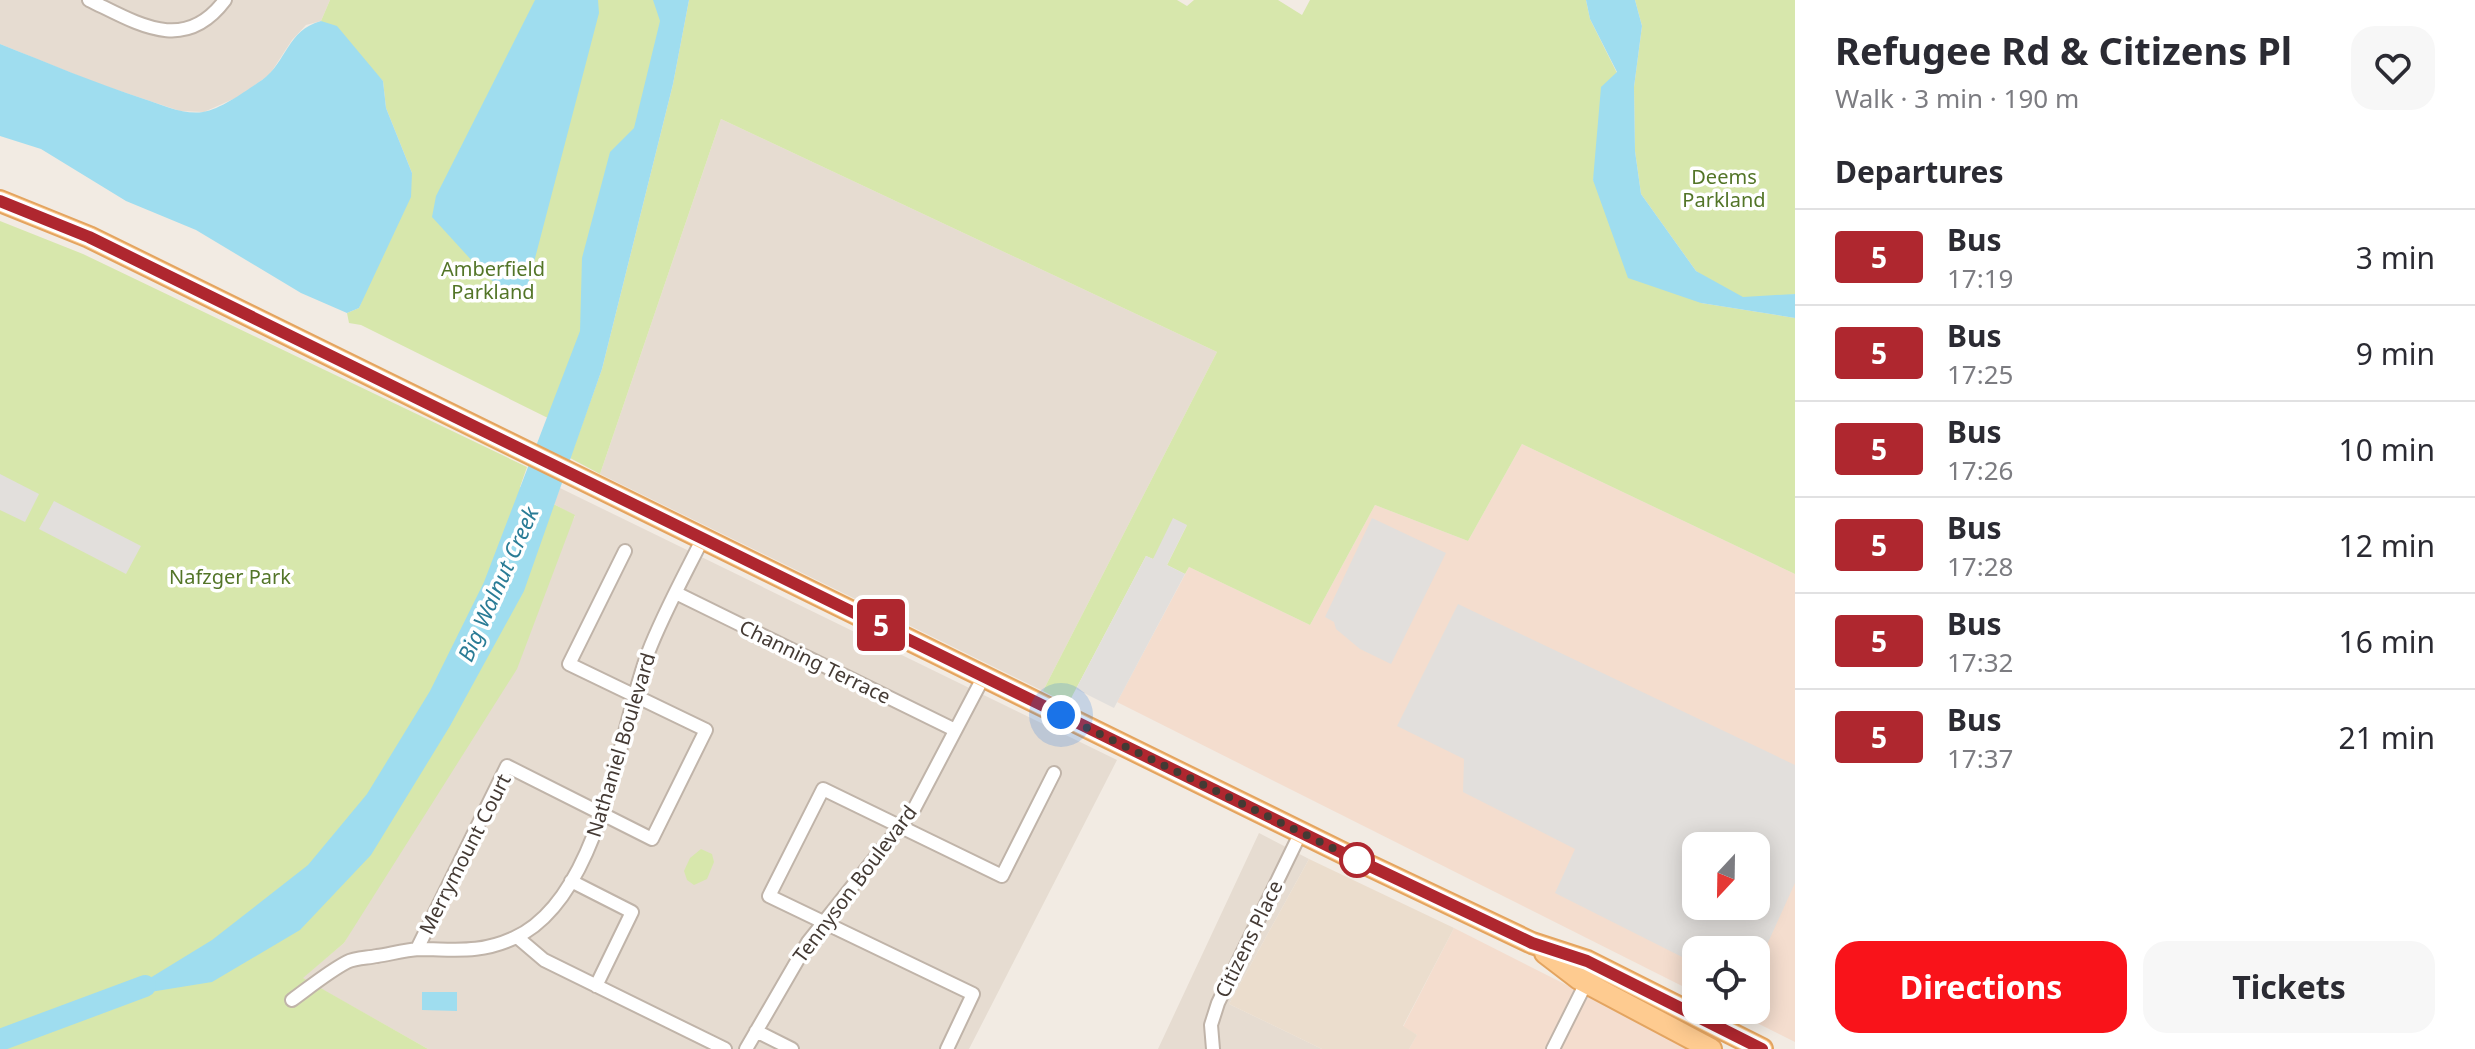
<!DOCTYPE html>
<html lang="en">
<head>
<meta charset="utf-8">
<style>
  :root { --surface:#fff; --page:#f7f7f7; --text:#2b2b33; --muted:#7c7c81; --line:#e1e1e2; --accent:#f9131a }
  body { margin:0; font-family:"Noto Sans",sans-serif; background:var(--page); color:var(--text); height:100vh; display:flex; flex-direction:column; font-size:30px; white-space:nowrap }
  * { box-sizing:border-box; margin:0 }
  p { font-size:26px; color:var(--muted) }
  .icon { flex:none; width:44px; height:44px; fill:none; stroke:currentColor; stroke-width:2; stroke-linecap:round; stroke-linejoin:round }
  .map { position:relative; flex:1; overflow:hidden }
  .side { display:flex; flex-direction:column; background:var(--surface); width:680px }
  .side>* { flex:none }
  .badge { padding:0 16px; border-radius:6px; font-size:28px; line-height:52px }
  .needle { width:52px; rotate:202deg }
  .tools { position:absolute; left:1682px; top:832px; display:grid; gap:16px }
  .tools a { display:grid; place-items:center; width:88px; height:88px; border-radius:16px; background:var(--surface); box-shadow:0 4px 20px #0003; font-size:40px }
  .you { position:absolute; width:40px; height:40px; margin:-20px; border:6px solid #fff; border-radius:50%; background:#1a73e8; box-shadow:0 0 0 12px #1a73e833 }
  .map>.badge { position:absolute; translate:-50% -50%; box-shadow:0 0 0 4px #fff }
  h2 { padding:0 40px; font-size:30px; line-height:72px }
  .round { display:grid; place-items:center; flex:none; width:84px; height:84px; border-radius:24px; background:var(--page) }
  .summary { display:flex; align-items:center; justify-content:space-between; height:136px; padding:0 40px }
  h1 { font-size:38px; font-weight:700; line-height:60px }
  .button { display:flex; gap:16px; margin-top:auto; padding:16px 40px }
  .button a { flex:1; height:92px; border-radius:24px; background:var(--accent); color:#fff; font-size:32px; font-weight:700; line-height:92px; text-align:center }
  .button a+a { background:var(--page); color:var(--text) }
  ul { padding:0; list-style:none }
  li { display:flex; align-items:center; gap:24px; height:96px; padding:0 40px; border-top:2px solid var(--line) }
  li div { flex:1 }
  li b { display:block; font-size:30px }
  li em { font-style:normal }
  li .badge { min-width:88px; font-weight:700; text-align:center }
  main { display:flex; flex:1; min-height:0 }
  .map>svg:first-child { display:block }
</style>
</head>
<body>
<main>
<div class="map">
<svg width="1795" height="1049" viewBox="0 0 1795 1049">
  <rect width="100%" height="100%" fill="#f2ebe3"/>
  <path fill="#e6dcd1" d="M 0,0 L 330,0 L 321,21 L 306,25 L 292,40 L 270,74 L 240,96 L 204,112 L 180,111 L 96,83 L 0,44 Z
    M 721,119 L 1217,352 L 1043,691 L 600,474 Z
    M 560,488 L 1117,760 L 969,1049 L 428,1049 L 302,978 L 344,943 L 575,516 L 554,504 Z
    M 1259,833 L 1309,859 L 1229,1004 L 1322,1049 L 1158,1049 Z"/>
  <path fill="#f4ddce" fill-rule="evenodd" d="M 1522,444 L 1795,574 L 1795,1042 L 1731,1010 L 1756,1010 L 1756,950 L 1696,950 L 1696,993 L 1117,702 L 1189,567 L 1310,625 L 1375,505 L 1468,541 ZM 1696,846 L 1756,846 L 1756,906 L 1696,906 Z
    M 1454,928 L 1638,1021 L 1694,1049 L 1409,1049 L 1417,1035 L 1403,1027 Z"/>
  <path fill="#ebddcd" d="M 1309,859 L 1454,928 L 1403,1026 L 1417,1035 L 1409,1049 L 1322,1049 L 1229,1004 Z"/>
  <path fill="#d7e7ac" d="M 330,0 L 670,0 L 558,423 L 361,325 L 349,323 L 347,313 L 359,308 L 412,173 L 386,108 L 383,81 L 321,21 Z
    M 689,0 L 1177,0 L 1187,6 L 1194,0 L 1278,0 L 1302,15 L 1310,0 L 1586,0 L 1590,19 L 1617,73 L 1593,180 L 1701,303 L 1795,318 L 1795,574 L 1522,444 L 1468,541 L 1375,505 L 1310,625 L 1189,567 L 1185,574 L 1167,565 L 1187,525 L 1153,559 L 1146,556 L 1068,704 L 1043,691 L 1217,352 L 721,119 L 600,474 L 570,458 L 602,369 L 673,84 Z
    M 1635,0 L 1795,0 L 1795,294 L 1742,303 L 1696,271 L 1641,194 L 1635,151 L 1634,87 L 1642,26 Z
    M 0,221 L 83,254 L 527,467 L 520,487 L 575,515 L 517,669 L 344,943 L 303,978 L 428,1049 L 0,1049 Z
    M 701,849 L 712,854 L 714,862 L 707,879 L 694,885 L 687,880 L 684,871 L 690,858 Z"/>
  <path fill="#e2dfdc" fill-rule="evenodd" d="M 0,474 L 39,494 L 25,522 L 0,510 Z
    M 54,501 L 141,546 L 126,574 L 39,529 Z
    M 1173,518 L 1187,525 L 1167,565 L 1185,574 L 1114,708 L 1076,689 L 1146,556 L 1153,559 Z
    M 1372,518 L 1446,553 L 1391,664 L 1360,649 L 1336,629 L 1334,622 L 1325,617 Z
    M 1458,604 L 1795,765 L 1795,883 L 1756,969 L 1756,950 L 1696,950 L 1696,964 L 1555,893 L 1575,849 L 1463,792 L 1464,759 L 1397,726 ZM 1696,846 L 1756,846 L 1756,906 L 1696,906 Z"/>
  <path fill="#9fddef" d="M 535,0 L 598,0 L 599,13 L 527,289 L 505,291 L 485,275 L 432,217 L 436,196 Z
    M 653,0 L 689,0 L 673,84 L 602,369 L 524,591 L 450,726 L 371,855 L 300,930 L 212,982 L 119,997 L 212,940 L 308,865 L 367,794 L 430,691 L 484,582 L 580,331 L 582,258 L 610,152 L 634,128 L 660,21 Z
    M 1586,0 L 1635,0 L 1642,26 L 1634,87 L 1635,151 L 1641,194 L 1696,271 L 1743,297 L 1795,294 L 1795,318 L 1701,303 L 1628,278 L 1593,180 L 1601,87 L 1617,72 L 1590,19 Z
    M 321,21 L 337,26 L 383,81 L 386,108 L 412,173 L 411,197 L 359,308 L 347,313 L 301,293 L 196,230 L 126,201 L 41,149 L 0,136 L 0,44 C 48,63 95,83 144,99 C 162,105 184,115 203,112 C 222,109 247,90 262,80 C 287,62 287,30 321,21 Z
    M 422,992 L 457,992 L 457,1011 L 422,1010 Z"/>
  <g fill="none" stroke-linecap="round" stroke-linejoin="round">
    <path stroke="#9fddef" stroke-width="22" d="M 0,1040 L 145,986"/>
    <g stroke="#c0b4a9" stroke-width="16">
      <path id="minor" d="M 89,0 C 137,23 184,55 225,0
        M 676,593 L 955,730
        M 571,881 L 632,912 L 596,986
        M 517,937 L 544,960 L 725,1049
        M 417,949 L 507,766 L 652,839 L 706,730 L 569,664 L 625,551
        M 292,1000 C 310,987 328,972 347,962 C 355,958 367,958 377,956 C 390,954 405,950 419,949 C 455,949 479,954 514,938 C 601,899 618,733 648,653 C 663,614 684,576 703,538
        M 756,1031 L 792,1049
        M 746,1049 L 808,942 L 914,809 L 984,676
        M 947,1049 L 973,994 L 769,896 L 823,789 L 1002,876 L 1054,773
        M 1213,1049 L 1211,1025 L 1218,1003 L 1301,832
        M 1553,1049 L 1589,977"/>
    </g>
    <g stroke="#e3a460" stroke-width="24">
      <path id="primary" d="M 0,201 L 89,237 L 1351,857 L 1532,943 L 1587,961 L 1762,1049
        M 1545,953 L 1579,979 L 1711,1049"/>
    </g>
    <use href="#minor" stroke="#fff" stroke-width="12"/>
    <use href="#primary" stroke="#fecb90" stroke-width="20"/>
  </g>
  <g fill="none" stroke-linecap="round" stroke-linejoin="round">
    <g stroke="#fff" stroke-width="18">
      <path id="line" d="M 0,201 L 89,237 L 1351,857 L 1532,943 L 1587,961 L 1762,1049"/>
    </g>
    <use href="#line" stroke="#af272f" stroke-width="12"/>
    <path stroke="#443a34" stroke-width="8" stroke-dasharray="0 14.4" d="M 1061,715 L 1357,860"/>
  </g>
  <circle fill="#fff" stroke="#af272f" stroke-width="4" cx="1357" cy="860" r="16"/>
  <g text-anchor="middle" stroke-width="7" stroke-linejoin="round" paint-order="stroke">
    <g font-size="20" fill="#537528" stroke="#fff">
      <text x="1724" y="184">Deems<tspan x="1724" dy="23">Parkland</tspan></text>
      <text x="493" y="276">Amberfield<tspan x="493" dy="23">Parkland</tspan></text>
      <text x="230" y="584">Nafzger Park</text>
    </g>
    <g font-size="20" fill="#443a34" stroke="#fff">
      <text transform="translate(815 662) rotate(26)" y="7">Channing Terrace</text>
      <text transform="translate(621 745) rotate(-73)" y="7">Nathaniel Boulevard</text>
      <text transform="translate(465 854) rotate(-63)" y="7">Merrymount Court</text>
      <text transform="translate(855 884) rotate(-53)" y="7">Tennyson Boulevard</text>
      <text transform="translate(1249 939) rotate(-64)" y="7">Citizens Place</text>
    </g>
    <g font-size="22" font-style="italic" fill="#2a7c96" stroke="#fff">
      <text transform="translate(498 584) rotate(-66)" y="8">Big Walnut Creek</text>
    </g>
  </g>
</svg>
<div class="tools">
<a><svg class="needle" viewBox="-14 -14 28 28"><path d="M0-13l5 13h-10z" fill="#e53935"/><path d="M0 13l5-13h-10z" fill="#7c7c81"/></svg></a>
<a><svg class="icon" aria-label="locate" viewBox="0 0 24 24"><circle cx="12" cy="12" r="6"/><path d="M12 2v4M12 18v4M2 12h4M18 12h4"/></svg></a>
</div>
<div class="you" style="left:1061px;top:715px"></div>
<b class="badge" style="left:881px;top:625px;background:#af272f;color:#fff">5</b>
</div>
<section class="side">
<div class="summary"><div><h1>Refugee Rd &amp; Citizens Pl</h1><p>Walk · 3 min · 190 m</p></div><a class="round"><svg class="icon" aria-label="heart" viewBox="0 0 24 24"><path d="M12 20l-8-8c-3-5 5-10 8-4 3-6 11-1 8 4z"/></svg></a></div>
<h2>Departures</h2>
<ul>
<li><span class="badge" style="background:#af272f;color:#fff">5</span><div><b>Bus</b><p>17:19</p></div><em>3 min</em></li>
<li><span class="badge" style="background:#af272f;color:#fff">5</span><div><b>Bus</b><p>17:25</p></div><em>9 min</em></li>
<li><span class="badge" style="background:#af272f;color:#fff">5</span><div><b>Bus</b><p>17:26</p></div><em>10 min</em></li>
<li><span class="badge" style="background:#af272f;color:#fff">5</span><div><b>Bus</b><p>17:28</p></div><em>12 min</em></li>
<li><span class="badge" style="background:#af272f;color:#fff">5</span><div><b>Bus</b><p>17:32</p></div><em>16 min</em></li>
<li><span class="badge" style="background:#af272f;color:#fff">5</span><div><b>Bus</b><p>17:37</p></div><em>21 min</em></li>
</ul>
<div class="button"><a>Directions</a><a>Tickets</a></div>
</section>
</main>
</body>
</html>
